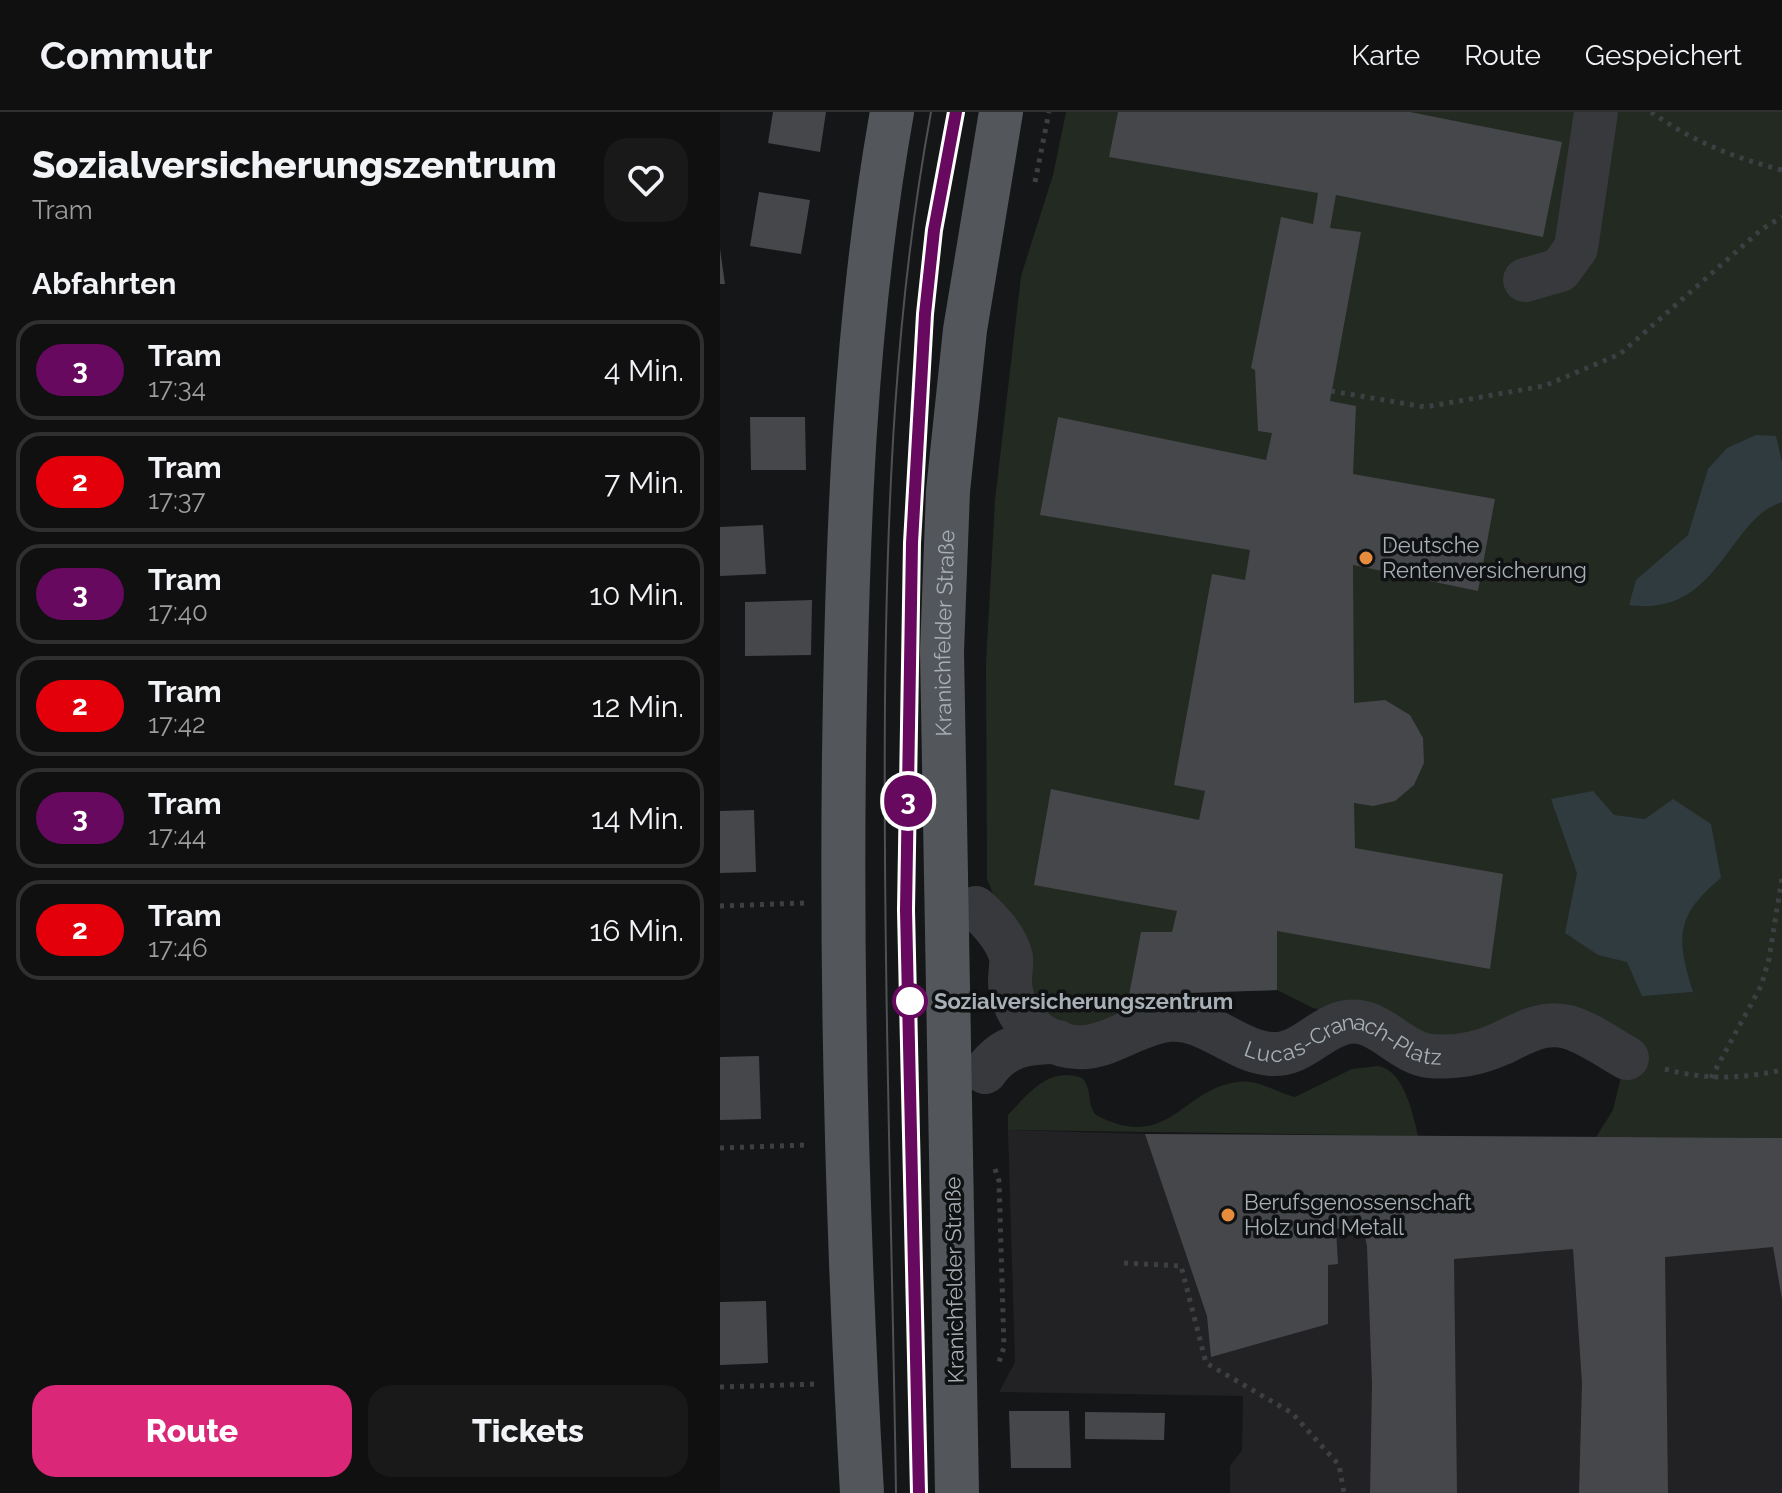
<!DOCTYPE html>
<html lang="de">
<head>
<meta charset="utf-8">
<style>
  :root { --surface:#101011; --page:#19191a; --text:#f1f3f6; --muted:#9c9d9f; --line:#303031; --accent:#db2777 }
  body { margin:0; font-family:Raleway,sans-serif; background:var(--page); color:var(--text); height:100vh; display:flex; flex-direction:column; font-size:30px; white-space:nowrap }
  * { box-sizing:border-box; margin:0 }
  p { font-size:26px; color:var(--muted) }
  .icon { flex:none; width:44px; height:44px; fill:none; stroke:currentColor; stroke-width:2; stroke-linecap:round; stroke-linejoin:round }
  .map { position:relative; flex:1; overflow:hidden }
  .details { display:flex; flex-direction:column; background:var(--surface); width:720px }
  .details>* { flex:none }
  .badge { padding:0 16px; border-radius:26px; font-size:28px; line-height:52px }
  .map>.badge { position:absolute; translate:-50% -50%; box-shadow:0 0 0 4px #fff }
  h2 { padding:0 32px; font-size:30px; line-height:72px }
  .round { display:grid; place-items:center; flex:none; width:84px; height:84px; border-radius:24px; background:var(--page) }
  .head { display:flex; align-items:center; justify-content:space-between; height:136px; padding:0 32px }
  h1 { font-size:38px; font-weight:800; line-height:60px }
  .action { display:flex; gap:16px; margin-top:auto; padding:16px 32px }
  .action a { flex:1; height:92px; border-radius:24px; background:var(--accent); color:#fff; font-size:32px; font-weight:800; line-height:92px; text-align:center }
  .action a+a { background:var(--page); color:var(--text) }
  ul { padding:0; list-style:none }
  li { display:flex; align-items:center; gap:24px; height:100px; margin:0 16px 12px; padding:0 16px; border:4px solid var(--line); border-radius:24px }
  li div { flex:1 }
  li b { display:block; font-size:30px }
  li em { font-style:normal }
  li .badge { min-width:88px; font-weight:700; text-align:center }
  header { display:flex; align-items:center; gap:48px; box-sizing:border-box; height:112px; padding:0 40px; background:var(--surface); border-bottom:2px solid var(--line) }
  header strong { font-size:38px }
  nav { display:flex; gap:44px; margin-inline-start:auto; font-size:28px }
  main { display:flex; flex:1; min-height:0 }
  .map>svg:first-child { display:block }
</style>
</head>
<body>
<header>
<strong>Commutr</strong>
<nav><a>Karte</a><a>Route</a><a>Gespeichert</a></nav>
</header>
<main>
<section class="details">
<div class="head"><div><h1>Sozialversicherungszentrum</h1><p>Tram</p></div><a class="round"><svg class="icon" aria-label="heart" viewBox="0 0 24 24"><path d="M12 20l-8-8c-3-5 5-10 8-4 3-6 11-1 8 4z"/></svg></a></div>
<h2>Abfahrten</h2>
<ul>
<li><span class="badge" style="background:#67095f;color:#fff">3</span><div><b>Tram</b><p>17:34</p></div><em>4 Min.</em></li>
<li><span class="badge" style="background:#e3000b;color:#fff">2</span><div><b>Tram</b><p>17:37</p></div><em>7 Min.</em></li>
<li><span class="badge" style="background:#67095f;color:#fff">3</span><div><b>Tram</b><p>17:40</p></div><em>10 Min.</em></li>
<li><span class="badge" style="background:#e3000b;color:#fff">2</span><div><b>Tram</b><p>17:42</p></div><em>12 Min.</em></li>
<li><span class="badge" style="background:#67095f;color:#fff">3</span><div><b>Tram</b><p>17:44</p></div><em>14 Min.</em></li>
<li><span class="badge" style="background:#e3000b;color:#fff">2</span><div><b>Tram</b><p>17:46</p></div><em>16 Min.</em></li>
</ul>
<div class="action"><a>Route</a><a>Tickets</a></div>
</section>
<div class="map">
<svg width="1062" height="1381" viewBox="0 0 1062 1381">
  <rect width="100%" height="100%" fill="#151617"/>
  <path fill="#222224" d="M 288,1018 L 425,1022 L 1062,1026 L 1062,1381 L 510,1381 L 510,1354 L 522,1338 L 523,1284 L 279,1280 L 295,1250 Z"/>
  <path fill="#222a22" d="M 346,0 L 1062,0 L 1062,1026 L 876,1025 L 893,998 L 908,936 L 752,933 L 593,896 L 557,878 L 466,881 L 460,890 L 438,890 L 431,882 L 410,883 L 412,897 L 401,911 L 327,917 L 267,767 L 266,551 L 275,388 L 301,164 L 333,63 Z
    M 658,954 C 684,958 693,1002 698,1024 L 288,1018 L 288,1003 C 309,981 329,954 362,966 C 373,977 366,991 376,1003 C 448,1041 462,977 517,970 C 540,967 554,980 575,985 L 632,957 Z"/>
  <path fill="#2f3b3f" d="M 1036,323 L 1056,324 L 1062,350 L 1062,390 C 1007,407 999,506 909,493 L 916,468 L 968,423 L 988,357 L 1007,336 Z
    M 873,679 L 894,703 L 925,707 L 953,687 L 991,712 L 1001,766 C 955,804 956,826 973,880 L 922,884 L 907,850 L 878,843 L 845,821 L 857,761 L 831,687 Z"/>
  <path fill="#45474a" d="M 53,0 L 106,0 L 100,40 L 48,31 Z
    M 398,0 L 690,0 L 842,30 L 823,125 L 616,83 L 610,116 L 641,120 L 610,289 L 636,294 L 633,362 L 775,387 L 758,479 L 633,453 L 634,591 L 665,588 L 690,603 L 703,626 L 704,651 L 694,673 L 675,689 L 653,694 L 634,691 L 635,736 L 783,762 L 770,857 L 557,819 L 557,878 L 466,881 L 460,890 L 438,890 L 432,882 L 409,883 L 421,820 L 452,820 L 457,799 L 314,773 L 331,677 L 479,708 L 485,679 L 454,673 L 492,462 L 525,468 L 530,438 L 320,403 L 338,305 L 546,348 L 552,321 L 538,319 L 535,258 L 531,256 L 561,105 L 593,112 L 598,81 L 389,45 Z
    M 39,80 L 90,88 L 81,142 L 30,134 Z
    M 0,137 L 5,172 L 0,172 Z
    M 30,305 L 85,305 L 86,358 L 31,358 Z
    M 43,413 L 46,462 L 0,464 L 0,415 Z
    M 92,488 L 91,543 L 25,544 L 25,490 Z
    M 34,698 L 36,760 L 0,761 L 0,699 Z
    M 39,944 L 41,1007 L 0,1008 L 0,945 Z
    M 425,1022 L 1062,1026 L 1062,1187 L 1053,1135 L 945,1145 L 948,1381 L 859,1381 L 862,1271 L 853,1137 L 734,1147 L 737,1381 L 650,1381 L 652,1272 L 647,1134 L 640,1103 L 622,1104 L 625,1116 L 616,1117 L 618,1152 L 608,1153 L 608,1212 L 491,1245 L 487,1204 Z
    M 46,1189 L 48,1251 L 0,1253 L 0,1190 Z
    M 289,1299 L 349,1299 L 351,1356 L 291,1356 Z
    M 365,1300 L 445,1301 L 444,1328 L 365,1327 Z"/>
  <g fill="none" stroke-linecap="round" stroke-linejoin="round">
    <path stroke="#3d4043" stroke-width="5" stroke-dasharray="4 6" stroke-linecap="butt" d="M 931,0 C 972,29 1014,46 1062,58
      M 315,70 L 329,0
      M 611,279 L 705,295 L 824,274 L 900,242 L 1042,117 L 1062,105
      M 0,794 L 84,791
      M 945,957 C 984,968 1022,967 1062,958
      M 991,966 L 1041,874 L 1049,847 L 1062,766
      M 0,1036 L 86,1033
      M 275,1057 L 279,1069 L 284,1235 L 279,1250
      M 404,1151 L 461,1154 L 486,1251 L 572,1301 L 619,1353 L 624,1381
      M 0,1275 L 96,1272"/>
    <g stroke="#37393c" stroke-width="44">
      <path d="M 805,168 L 840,158 L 856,136 L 876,0"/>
      <path id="s1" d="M 256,796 C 270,809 286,825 291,845 C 292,852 290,861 290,869 C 290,890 304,913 322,924 C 375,955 403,913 449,908 C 486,904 514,939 551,942 C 582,944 599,915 627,910 C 659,905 680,941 710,944 C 734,946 758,942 780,932 C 802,922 823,908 848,915 C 869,921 889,936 907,946"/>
      <path d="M 265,960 C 284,933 306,930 338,930"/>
    </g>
    <g stroke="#53565b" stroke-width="44">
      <path d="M 142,1381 C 128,1136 121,890 124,644 C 127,428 134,213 172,0"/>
      <path id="s2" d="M 237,1381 L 222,539 L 228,379 L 245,218 L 281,0"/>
    </g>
    <path stroke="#4e5155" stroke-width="2" d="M 176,1381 C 172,1117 163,853 165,588 C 167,391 175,195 211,0
      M 199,1381 L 186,798 L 192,431 L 205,202 L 214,118 L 236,0"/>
  </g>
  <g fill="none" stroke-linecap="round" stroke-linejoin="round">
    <g stroke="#fff" stroke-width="18">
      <path id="line" d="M 199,1381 L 186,798 L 192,431 L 205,202 L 214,118 L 236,0"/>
    </g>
    <use href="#line" stroke="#67095f" stroke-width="12"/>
  </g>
  <g fill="#e78b3d" stroke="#101112" stroke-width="3">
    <circle cx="646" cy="446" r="8"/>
    <circle cx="508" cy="1103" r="8"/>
  </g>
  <circle fill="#fff" stroke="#67095f" stroke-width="4" cx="190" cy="889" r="16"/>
  <g text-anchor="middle" stroke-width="7" stroke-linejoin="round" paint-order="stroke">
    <g font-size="22" fill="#a8b0b7" stroke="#101112" text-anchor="start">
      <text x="662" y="441">Deutsche<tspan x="662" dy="25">Rentenversicherung</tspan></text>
      <text x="524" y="1098">Berufsgenossenschaft<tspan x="524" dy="25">Holz und Metall</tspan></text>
    </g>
    <g font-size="22" fill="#a8b0b7" stroke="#101112">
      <text dy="8" stroke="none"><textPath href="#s2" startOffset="860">Kranichfelder Straße</textPath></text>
      <text dy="8" stroke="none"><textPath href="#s1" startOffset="474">Lucas-Cranach-Platz</textPath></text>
      <text transform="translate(234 1168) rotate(-91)" y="8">Kranichfelder Straße</text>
    </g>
    <g font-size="22" font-weight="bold" fill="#a8b0b7" stroke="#101112" text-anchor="start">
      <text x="214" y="897">Sozialversicherungszentrum</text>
    </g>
  </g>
</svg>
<b class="badge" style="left:188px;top:689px;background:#67095f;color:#fff">3</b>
</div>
</main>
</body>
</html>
